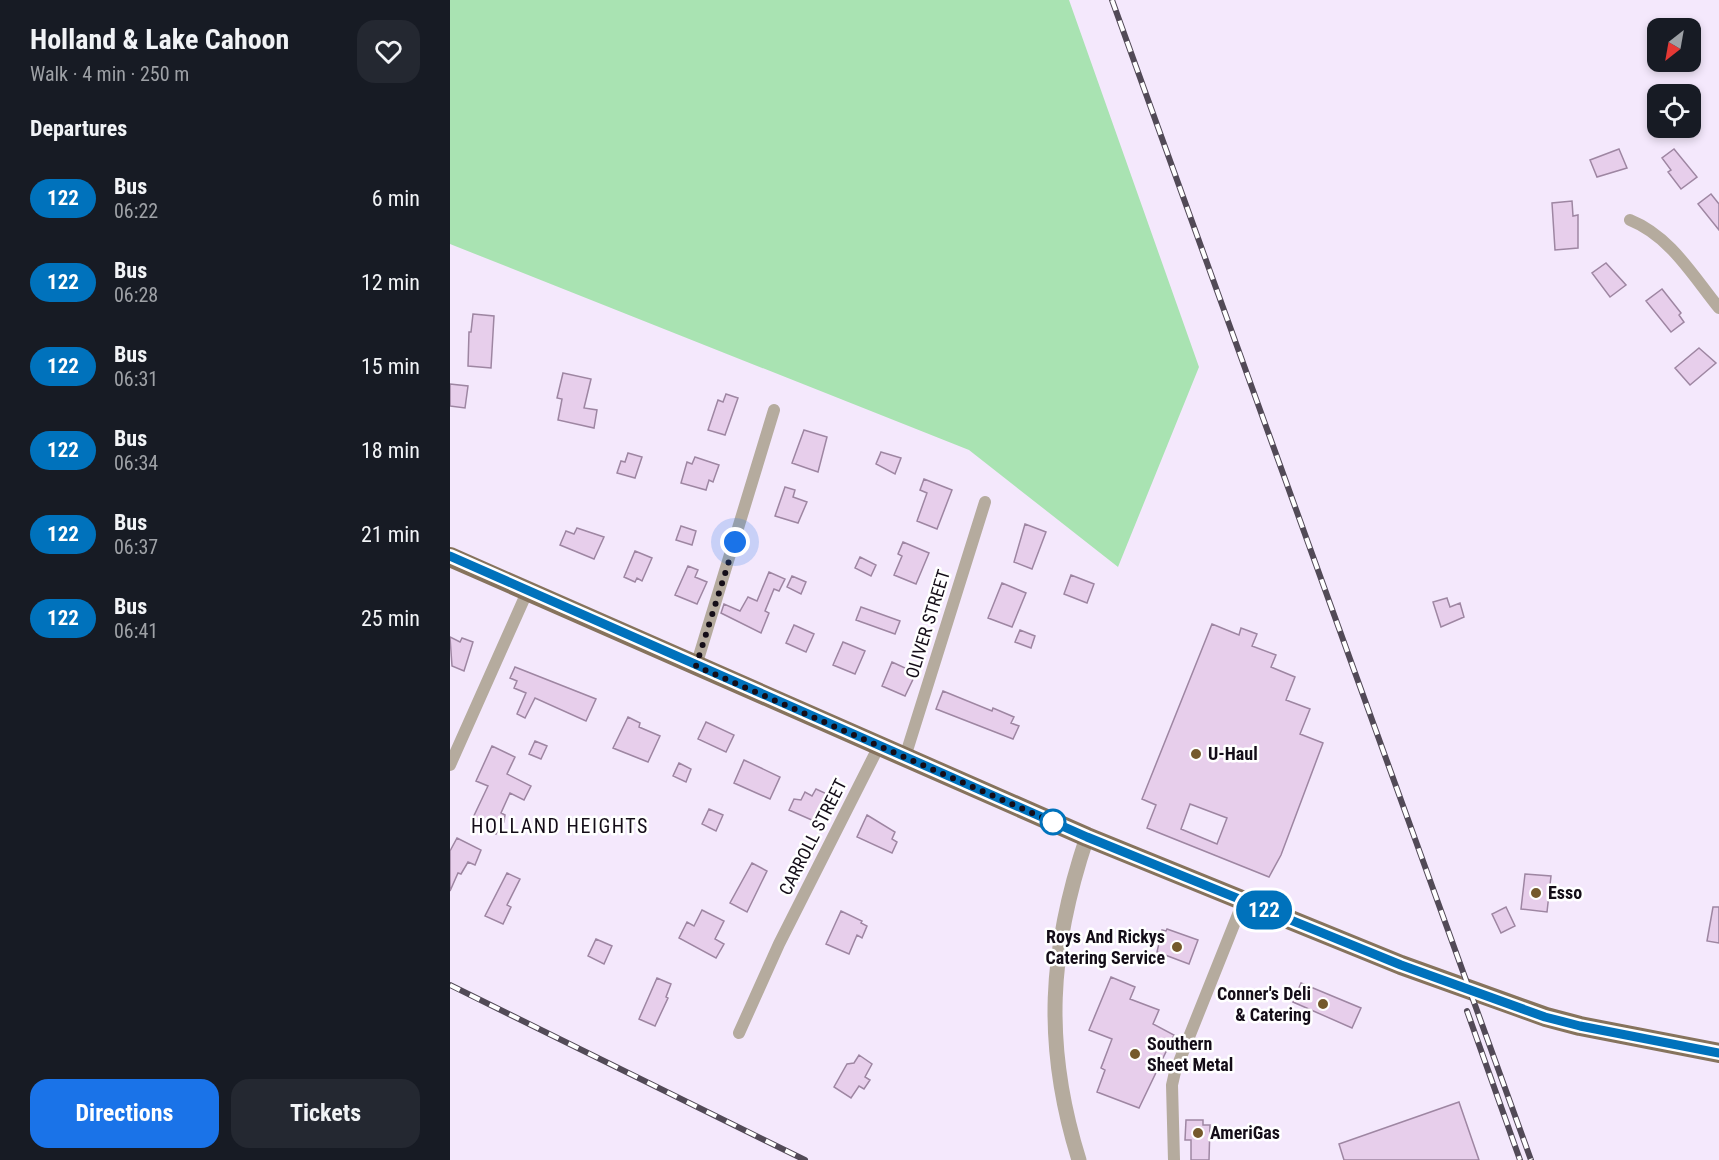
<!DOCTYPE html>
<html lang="en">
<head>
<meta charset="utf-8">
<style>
  :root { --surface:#171b24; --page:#242831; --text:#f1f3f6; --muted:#9ea1a6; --accent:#1a73e8 }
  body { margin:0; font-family:"Roboto Condensed",sans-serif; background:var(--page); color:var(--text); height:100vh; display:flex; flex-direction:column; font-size:22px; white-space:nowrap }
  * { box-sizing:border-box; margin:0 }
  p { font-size:20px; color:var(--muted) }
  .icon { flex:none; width:33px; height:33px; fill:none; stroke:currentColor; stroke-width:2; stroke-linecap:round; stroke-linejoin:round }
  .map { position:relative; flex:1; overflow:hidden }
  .side { display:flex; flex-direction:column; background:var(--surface); width:450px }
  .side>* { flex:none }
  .badge { padding:0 12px; border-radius:20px; font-size:21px; line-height:39px }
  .needle { width:39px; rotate:211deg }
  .tools { position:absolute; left:1197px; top:18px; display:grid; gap:12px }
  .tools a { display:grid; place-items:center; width:54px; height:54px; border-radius:12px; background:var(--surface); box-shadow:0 3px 9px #0003; font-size:30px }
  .you { position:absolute; width:30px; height:30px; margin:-15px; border:4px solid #fff; border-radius:50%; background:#1a73e8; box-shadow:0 0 0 9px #1a73e833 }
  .map>.badge { position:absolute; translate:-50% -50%; box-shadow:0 0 0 3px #fff }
  h2 { padding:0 30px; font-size:22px; line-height:54px }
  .round { display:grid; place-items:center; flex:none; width:63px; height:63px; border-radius:18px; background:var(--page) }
  .head { display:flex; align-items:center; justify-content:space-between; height:102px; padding:0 30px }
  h1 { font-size:28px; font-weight:700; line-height:45px }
  .primary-button { display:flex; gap:12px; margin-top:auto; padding:12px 30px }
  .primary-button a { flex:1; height:69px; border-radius:18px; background:var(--accent); color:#fff; font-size:24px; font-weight:700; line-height:69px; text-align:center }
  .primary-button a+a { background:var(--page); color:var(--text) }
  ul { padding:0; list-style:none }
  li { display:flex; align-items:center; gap:18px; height:84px; padding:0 30px }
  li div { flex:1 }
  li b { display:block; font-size:22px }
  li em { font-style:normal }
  li .badge { min-width:66px; font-weight:700; text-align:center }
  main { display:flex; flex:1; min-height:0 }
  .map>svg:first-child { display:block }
</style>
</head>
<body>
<main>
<section class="side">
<div class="head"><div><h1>Holland &amp; Lake Cahoon</h1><p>Walk · 4 min · 250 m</p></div><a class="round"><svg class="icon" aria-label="heart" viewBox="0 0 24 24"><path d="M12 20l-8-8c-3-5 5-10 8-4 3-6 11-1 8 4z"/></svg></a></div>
<h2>Departures</h2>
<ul>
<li><span class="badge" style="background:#0072bc;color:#fff">122</span><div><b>Bus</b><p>06:22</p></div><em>6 min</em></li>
<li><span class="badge" style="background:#0072bc;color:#fff">122</span><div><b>Bus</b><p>06:28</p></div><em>12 min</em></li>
<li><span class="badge" style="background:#0072bc;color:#fff">122</span><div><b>Bus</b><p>06:31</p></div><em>15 min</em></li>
<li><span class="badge" style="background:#0072bc;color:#fff">122</span><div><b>Bus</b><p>06:34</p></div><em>18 min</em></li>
<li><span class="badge" style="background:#0072bc;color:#fff">122</span><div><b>Bus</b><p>06:37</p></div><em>21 min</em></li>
<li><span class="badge" style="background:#0072bc;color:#fff">122</span><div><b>Bus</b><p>06:41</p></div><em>25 min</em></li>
</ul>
<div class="primary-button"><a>Directions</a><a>Tickets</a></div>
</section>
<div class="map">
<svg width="1269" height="1160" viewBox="0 0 1269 1160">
  <rect width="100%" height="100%" fill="#f4e8fc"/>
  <path fill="#a9e3b2" d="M 0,0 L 619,0 L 749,367 L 668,567 L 519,450 L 0,244 Z"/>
  <path fill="#e7ceeb" stroke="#9e86a2" stroke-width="1.5" fill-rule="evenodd" d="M 1169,149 L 1177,168 L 1147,177 L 1140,160 Z
    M 1224,149 L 1247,177 L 1231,189 L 1218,172 L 1221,170 L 1212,158 Z
    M 1261,194 L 1269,204 L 1269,230 L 1248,204 Z
    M 1122,201 L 1123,216 L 1128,215 L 1128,248 L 1105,250 L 1102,203 Z
    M 1156,263 L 1176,285 L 1160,297 L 1142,273 Z
    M 1212,289 L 1231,313 L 1229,315 L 1234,322 L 1221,332 L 1196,301 Z
    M 23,314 L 44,316 L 41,368 L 18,366 L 19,332 L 21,332 Z
    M 1249,348 L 1266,363 L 1240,385 L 1225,368 Z
    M 113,373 L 141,379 L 134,408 L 147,410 L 144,428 L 108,420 L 112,399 L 107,398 Z
    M 0,384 L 18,386 L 15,408 L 0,406 Z
    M 276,394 L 288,398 L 275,435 L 258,430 L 268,400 L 273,402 Z
    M 354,430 L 377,437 L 368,472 L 342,463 Z
    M 431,452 L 451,458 L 445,474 L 426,464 Z
    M 178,453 L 192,457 L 185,478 L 167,473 L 171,461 L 175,462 Z
    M 245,457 L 269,465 L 263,482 L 259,480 L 256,490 L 231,483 L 237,462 L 242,464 Z
    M 474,479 L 502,490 L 487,529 L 467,521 L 477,493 L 470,490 Z
    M 335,487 L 345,490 L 343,497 L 357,502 L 348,523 L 325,516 Z
    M 575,524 L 596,532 L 582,569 L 564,562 Z
    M 231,526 L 246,531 L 242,545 L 226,540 Z
    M 127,528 L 154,537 L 144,559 L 110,545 L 116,531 L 124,534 Z
    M 453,542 L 479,553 L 466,584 L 444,575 L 452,556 L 448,554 Z
    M 185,551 L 202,558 L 192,581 L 187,578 L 185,582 L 174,577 Z
    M 410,557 L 426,565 L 421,576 L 405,568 Z
    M 238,566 L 248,570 L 245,577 L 257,582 L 247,604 L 225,595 Z
    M 319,572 L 335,579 L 329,591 L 324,589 L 315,611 L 319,613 L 311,633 L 271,613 L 274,604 L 290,611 L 298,597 L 307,601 Z
    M 621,575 L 644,584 L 637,603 L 614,594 Z
    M 342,576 L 356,582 L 351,594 L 337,587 Z
    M 552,583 L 576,593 L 562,627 L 538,618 Z
    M 997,598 L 1000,607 L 1010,603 L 1014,617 L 991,627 L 983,602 Z
    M 411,607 L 450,621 L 445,634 L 406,620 Z
    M 762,624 L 789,635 L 791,628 L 807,634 L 802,646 L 826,655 L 821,667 L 845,677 L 836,700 L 860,709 L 850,734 L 873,743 L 831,855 L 819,877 L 697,828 L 706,805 L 692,799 ZM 740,804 L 777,818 L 767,844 L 731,829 Z
    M 344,625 L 364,634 L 356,652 L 336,643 Z
    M 570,630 L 585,636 L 581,648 L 565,642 Z
    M 0,637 L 10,642 L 12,638 L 23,642 L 14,671 L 2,666 Z
    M 393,642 L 415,651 L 405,674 L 383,665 Z
    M 442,662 L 466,673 L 455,696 L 432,686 Z
    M 65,667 L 146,699 L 136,721 L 85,698 L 75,718 L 67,714 L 76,693 L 64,688 L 67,681 L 60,678 Z
    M 493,691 L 542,711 L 543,708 L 564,717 L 561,723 L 569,726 L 563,739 L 486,709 Z
    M 178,717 L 190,723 L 189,727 L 210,736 L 198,762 L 163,748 Z
    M 256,722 L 284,735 L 276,752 L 248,739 Z
    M 85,741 L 97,746 L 91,759 L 79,754 Z
    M 42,746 L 65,757 L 57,774 L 81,786 L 74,800 L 60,793 L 51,813 L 55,815 L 54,822 L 46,834 L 21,822 L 38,786 L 26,781 Z
    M 294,760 L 330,777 L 320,799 L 284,783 Z
    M 229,763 L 241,769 L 236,782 L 223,776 Z
    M 366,789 L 377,794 L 364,821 L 339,810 L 344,799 L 351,800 L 355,792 L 362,796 Z
    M 259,809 L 273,815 L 266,831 L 252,824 Z
    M 417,815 L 445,832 L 442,839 L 447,842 L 442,853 L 407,837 Z
    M 7,838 L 31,850 L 25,865 L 18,862 L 11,874 L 8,873 L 0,891 L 0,851 Z
    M 302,863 L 317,871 L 297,912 L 280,903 Z
    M 57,873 L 70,879 L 57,905 L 61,907 L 53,924 L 35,916 Z
    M 1075,874 L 1101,876 L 1097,912 L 1071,909 Z
    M 1056,907 L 1065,926 L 1051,933 L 1042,914 Z
    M 1263,907 L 1269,907 L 1269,943 L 1257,941 Z
    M 252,910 L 274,921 L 265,939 L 274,944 L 266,958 L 229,938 L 237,922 L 244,926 Z
    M 391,911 L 412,921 L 411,923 L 417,926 L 412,938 L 407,935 L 399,954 L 376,944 Z
    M 717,929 L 748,940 L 739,964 L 707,952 L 712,930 L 716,931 Z
    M 146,939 L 162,946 L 154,964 L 138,956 Z
    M 661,977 L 685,987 L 680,999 L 709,1010 L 703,1024 L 724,1035 L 689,1108 L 647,1092 L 655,1070 L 651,1068 L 662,1039 L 639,1030 Z
    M 207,978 L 221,984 L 216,997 L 218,998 L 205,1026 L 189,1019 Z
    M 851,983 L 911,1008 L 902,1028 L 843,1002 Z
    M 409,1055 L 422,1064 L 415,1077 L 420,1080 L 414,1089 L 409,1086 L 401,1098 L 384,1087 L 397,1064 L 404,1063 Z
    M 1009,1102 L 1029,1160 L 894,1160 L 889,1144 Z
    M 736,1120 L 753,1120 L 753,1125 L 760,1125 L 759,1160 L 741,1160 L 741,1140 L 735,1140 Z"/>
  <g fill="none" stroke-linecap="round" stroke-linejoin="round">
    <path stroke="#b5ab9e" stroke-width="12" d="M 1180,220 C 1220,236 1243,276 1269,308
      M 246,666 L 324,410
      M 455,757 L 535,502
      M 0,765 L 78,590
      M 289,1033 L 329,944 L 429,746
      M 724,1160 L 722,1085 L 725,1072 L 793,902"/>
    <path stroke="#b5ab9e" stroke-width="15" d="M 629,1160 C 593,1045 599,950 637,837"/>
    <path stroke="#86735d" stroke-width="20" d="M 0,557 L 637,837 L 951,965 L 1096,1017 L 1130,1026 L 1269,1053"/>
    <g stroke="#524a57" stroke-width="6">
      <path id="rail" d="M 662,0 L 1081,1160
        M 0,985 L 355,1160
        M 1017,1011 L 1070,1160"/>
    </g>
    <use href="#rail" stroke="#fff" stroke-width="4" stroke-dasharray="11" stroke-linecap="butt"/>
  </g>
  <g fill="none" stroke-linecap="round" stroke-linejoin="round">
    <g stroke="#fff" stroke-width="14">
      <path id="line" d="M 0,556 L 637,837 L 951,965 L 1095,1017 L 1130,1026 L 1269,1053"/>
    </g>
    <use href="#line" stroke="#0072bc" stroke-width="9"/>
    <path stroke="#140d18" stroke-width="6" stroke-dasharray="0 10.8" d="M 285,542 L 246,666 L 603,822"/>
  </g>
  <g fill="#755a2c" stroke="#fff" stroke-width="2">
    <circle cx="746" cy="754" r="6"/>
    <circle cx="1086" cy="893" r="6"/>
    <circle cx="727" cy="947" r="6"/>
    <circle cx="873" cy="1004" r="6"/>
    <circle cx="685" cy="1054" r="6"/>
    <circle cx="748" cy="1133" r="6"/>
  </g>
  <circle fill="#fff" stroke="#0072bc" stroke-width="3" cx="603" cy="822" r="12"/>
  <g text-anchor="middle" stroke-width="5" stroke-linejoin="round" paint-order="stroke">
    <g font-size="18" fill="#140d18" stroke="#fff">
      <text transform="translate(478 624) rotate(-73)" y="6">OLIVER STREET</text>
      <text transform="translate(363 837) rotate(-63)" y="6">CARROLL STREET</text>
    </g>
    <g font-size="18" font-weight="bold" fill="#140d18" stroke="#fff" text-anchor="start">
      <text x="758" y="760">U-Haul</text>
      <text x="1098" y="899">Esso</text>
      <text x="715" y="943" text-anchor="end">Roys And Rickys<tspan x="715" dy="21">Catering Service</tspan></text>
      <text x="861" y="1000" text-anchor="end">Conner's Deli<tspan x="861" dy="21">&amp; Catering</tspan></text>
      <text x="697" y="1050">Southern<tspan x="697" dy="21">Sheet Metal</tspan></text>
      <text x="760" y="1139">AmeriGas</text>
    </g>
    <g font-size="20" letter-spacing="1.5" fill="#140d18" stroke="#fff">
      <text x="110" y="833">HOLLAND HEIGHTS</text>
    </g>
  </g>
</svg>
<div class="tools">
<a><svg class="needle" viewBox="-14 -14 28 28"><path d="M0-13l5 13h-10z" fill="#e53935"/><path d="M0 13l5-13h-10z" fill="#9ea1a6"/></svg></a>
<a><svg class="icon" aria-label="locate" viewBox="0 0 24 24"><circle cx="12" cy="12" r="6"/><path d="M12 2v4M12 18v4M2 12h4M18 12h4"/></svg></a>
</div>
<div class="you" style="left:285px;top:542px"></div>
<b class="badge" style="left:814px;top:910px;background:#0072bc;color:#fff">122</b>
</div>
</main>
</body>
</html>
